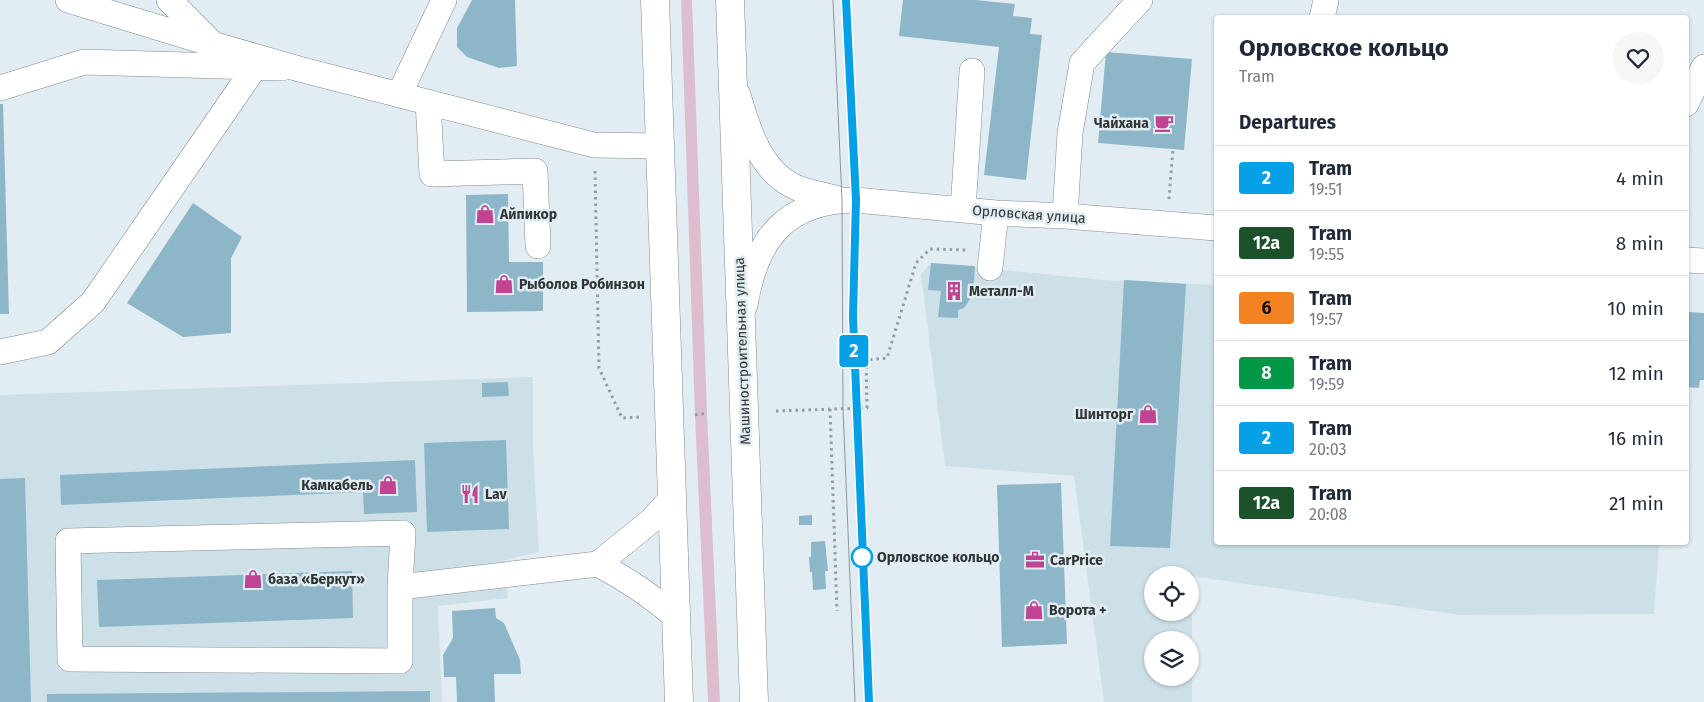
<!DOCTYPE html>
<html lang="en">
<head>
<meta charset="utf-8">
<style>
  :root { --surface:#fff; --page:#f6f6f7; --text:#1f2937; --muted:#747a83; --line:#e0e1e3 }
  body { margin:0; font-family:"Fira Sans",sans-serif; background:var(--page); color:var(--text); height:100vh; display:flex; flex-direction:column; font-size:19px; white-space:nowrap }
  * { box-sizing:border-box; margin:0 }
  p { font-size:16px; color:var(--muted) }
  .icon { flex:none; width:28px; height:28px; fill:none; stroke:currentColor; stroke-width:2; stroke-linecap:round; stroke-linejoin:round }
  .map { position:relative; flex:1; overflow:hidden }
  .drawer { position:absolute; left:1214px; top:15px; width:475px; height:530px; display:flex; flex-direction:column; background:var(--surface); border-radius:5px; box-shadow:0 1px 4px #0004 }
  .drawer>* { flex:none }
  .badge { padding:0 10px; border-radius:4px; font-size:18px; line-height:32px }
  .buttons { position:absolute; left:1144px; top:566px; display:grid; gap:10px }
  .buttons a { display:grid; place-items:center; width:55px; height:55px; border-radius:50%; background:var(--surface); box-shadow:0 1px 4px #0004; font-size:25px }
  .map>.badge { position:absolute; translate:-50% -50%; box-shadow:0 0 0 2px #fff }
  h2 { padding:0 25px; font-size:19px; line-height:45px }
  .round { display:grid; place-items:center; flex:none; width:52px; height:52px; border-radius:26px; background:var(--page) }
  .head { display:flex; align-items:center; justify-content:space-between; height:85px; padding:0 25px }
  h1 { font-size:24px; font-weight:700; line-height:38px }
  ul { padding:0; list-style:none }
  li { display:flex; align-items:center; gap:15px; height:65px; padding:0 25px; border-top:1px solid var(--line) }
  li div { flex:1 }
  li b { display:block; font-size:19px }
  li em { font-style:normal }
  li .badge { min-width:55px; font-weight:700; text-align:center }
  .map>svg:first-child { display:block }
</style>
</head>
<body>
<div class="map">
<svg width="1704" height="702" viewBox="0 0 1704 702">
  <rect width="100%" height="100%" fill="#e1edf2"/>
  <path fill="#cde0e8" fill-rule="evenodd" d="M 931,263 L 1114,281 L 1124,280 L 1216,285 L 1216,542 L 1659,543 L 1654,614 L 1460,615 L 1192,576 L 1192,702 L 1104,702 L 1074,476 L 945,466 L 921,274 ZM 1152,575 L 1190,575 L 1190,612 L 1152,612 ZM 1152,640 L 1190,640 L 1190,678 L 1152,678 Z
    M 533,377 L 533,447 L 539,552 L 505,560 L 508,598 L 438,606 L 442,702 L 0,702 L 0,395 Z"/>
  <path fill="#ddbece" d="M 681,0 L 692,0 L 707,413 L 720,702 L 708,702 L 695,415 Z"/>
  <path fill="#8db7c8" d="M 472,0 L 515,0 L 517,66 L 499,68 L 467,57 L 457,47 L 457,28 Z
    M 903,0 L 975,0 L 1015,4 L 1013,16 L 1032,18 L 1030,34 L 1042,35 L 1026,180 L 984,175 L 999,47 L 899,36 Z
    M 1106,52 L 1192,59 L 1184,150 L 1098,143 Z
    M 0,104 L 3,104 L 9,314 L 0,314 Z
    M 508,194 L 509,262 L 543,262 L 543,311 L 467,312 L 466,195 Z
    M 193,203 L 242,237 L 231,258 L 231,333 L 183,337 L 127,303 Z
    M 931,263 L 975,266 L 973,295 L 964,308 L 958,310 L 958,318 L 938,317 L 941,291 L 928,290 Z
    M 1124,280 L 1186,284 L 1170,548 L 1110,546 Z
    M 1688,312 L 1704,313 L 1704,380 L 1700,380 L 1699,388 L 1686,387 L 1686,335 Z
    M 508,382 L 509,396 L 482,397 L 482,383 Z
    M 506,440 L 509,529 L 427,532 L 424,443 Z
    M 415,460 L 417,512 L 364,514 L 363,492 L 61,505 L 60,475 Z
    M 25,478 L 31,702 L 0,702 L 0,479 Z
    M 1061,483 L 1067,644 L 1002,647 L 997,485 Z
    M 812,515 L 812,525 L 799,525 L 799,516 Z
    M 825,541 L 828,571 L 825,571 L 826,589 L 813,590 L 812,572 L 810,572 L 809,557 L 811,557 L 811,542 Z
    M 352,571 L 353,618 L 99,627 L 97,580 Z
    M 495,608 L 496,618 L 504,623 L 520,660 L 521,674 L 494,674 L 495,702 L 457,702 L 456,677 L 444,677 L 443,655 L 453,638 L 452,611 Z
    M 430,691 L 430,702 L 47,702 L 47,694 Z"/>
  <g fill="none" stroke-linecap="round" stroke-linejoin="round">
    <g stroke="#818b90" stroke-width="26">
      <path id="minor" d="M 68,0 L 212,44 L 299,69 L 594,145 L 660,146
        M 169,0 L 211,42
        M 1322,18 L 1326,0
        M 0,88 L 84,62 L 255,67
        M 399,95 L 444,0
        M 738,95 C 748,129 760,171 795,187 C 809,193 825,195 839,199
        M 428,102 L 432,174 L 535,171 L 538,246
        M 1686,104 L 1704,67
        M 963,210 L 972,71
        M 1065,216 L 1070,133 L 1082,63 L 1140,0
        M 1686,260 L 1704,261
        M 990,268 L 996,213
        M 745,305 C 756,239 785,201 855,200 L 996,213 L 1065,216 L 1216,228
        M 0,352 L 48,342 L 93,302 L 255,67 L 282,68
        M 598,564 C 626,579 652,596 676,617
        M 400,587 L 403,533 L 68,541 L 70,659 L 400,661 L 400,587 L 598,564 L 652,520 L 672,498"/>
    </g>
    <g stroke="#818b90" stroke-width="29">
      <path id="major" d="M 655,0 L 679,702
        M 730,0 L 754,702"/>
    </g>
    <path stroke="#949da0" stroke-width="3" stroke-dasharray="2.5 4" stroke-linecap="butt" d="M 595,171 L 599,368 L 622,418 L 643,417
      M 1169,199 L 1173,149
      M 830,409 L 837,611
      M 776,411 L 867,408 L 866,360 L 887,358 L 916,263 L 930,249 L 967,250
      M 695,415 L 707,413"/>
    <use href="#minor" stroke="#fff" stroke-width="25"/>
    <use href="#major" stroke="#fff" stroke-width="28"/>
    <path stroke="#8e979b" stroke-width="1" d="M 833,0 L 842,200 L 843,409 L 855,702
      M 846,0 L 855,200 L 853,316 L 869,702"/>
  </g>
  <g fill="none" stroke-linecap="round" stroke-linejoin="round">
    <g stroke="#fff" stroke-width="11">
      <path id="line" d="M 846,0 L 856,200 L 853,316 L 869,702"/>
    </g>
    <use href="#line" stroke="#06a0e6" stroke-width="8"/>
  </g>
  <defs>
    <g id="cafe-bare" transform="scale(1.5)"><path d="M-5.5-4.5H6V0H3Q3 3.5 0 3.5H-2.5Q-5.5 3.5-5.5 0ZM3-3.2v2h1.7v-2ZM-6 4.5H4V6H-6Z" fill="#c14391" stroke="#e1edf2" stroke-width="2.5" paint-order="stroke"/></g>
    <g id="shop-bare" transform="scale(1.5)"><path d="M-5-2.5h2.3a2.7 3.5 0 0 1 5.4 0H5L5.5 6h-11ZM-1.5-2.5h3a1.5 2.3 0 0 0-3 0Z" fill="#c14391" stroke="#e1edf2" stroke-width="2.5" paint-order="stroke"/></g>
    <g id="building-bare" transform="scale(1.5)"><path d="M-4-6H4V6H1V3H-1V6H-4ZM-2.5-4.3h1.7v1.8h-1.7ZM.8-4.3h1.7v1.8H.8ZM-2.5-1h1.7V.8h-1.7ZM.8-1h1.7V.8H.8Z" fill="#c14391" stroke="#e1edf2" stroke-width="2.5" paint-order="stroke"/></g>
    <g id="restaurant-bare" transform="scale(1.5)"><path d="M-5-6h1v4h1v-4h1v4h1v-4h1v5L-1.5 .5V6h-2V.5L-5-1ZM5-6V6H3V1.5H1.5Q1.5-4 5-6Z" fill="#c14391" stroke="#e1edf2" stroke-width="2.5" paint-order="stroke"/></g>
    <g id="office-bare" transform="scale(1.5)"><path d="M-6-3h4V-5.5h4V-3h4V5H-6ZM-1-4.5V-3h2v-1.5ZM-6 0V1H6V0Z" fill="#c14391" stroke="#e1edf2" stroke-width="2.5" paint-order="stroke"/></g>
  </defs>
  <g fill-rule="evenodd">
    <use href="#cafe-bare" x="1164" y="123"/>
    <use href="#shop-bare" x="485" y="214"/>
    <use href="#shop-bare" x="504" y="284"/>
    <use href="#building-bare" x="954" y="291"/>
    <use href="#shop-bare" x="1148" y="414"/>
    <use href="#shop-bare" x="388" y="485"/>
    <use href="#restaurant-bare" x="470" y="494"/>
    <use href="#office-bare" x="1035" y="560"/>
    <use href="#shop-bare" x="253" y="579"/>
    <use href="#shop-bare" x="1034" y="610"/>
  </g>
  <circle fill="#fff" stroke="#06a0e6" stroke-width="2.5" cx="862" cy="557" r="10"/>
  <g text-anchor="middle" stroke-width="5" stroke-linejoin="round" paint-order="stroke">
    <g font-size="14" font-weight="bold" fill="#303537" stroke="#e1edf2" text-anchor="start">
      <text x="1149" y="128" text-anchor="end">Чайхана</text>
      <text x="500" y="219">Айпикор</text>
      <text x="519" y="289">Рыболов Робинзон</text>
      <text x="969" y="296">Металл-М</text>
      <text x="1133" y="419" text-anchor="end">Шинторг</text>
      <text x="373" y="490" text-anchor="end">Камкабель</text>
      <text x="485" y="499">Lav</text>
      <text x="1050" y="565">CarPrice</text>
      <text x="268" y="584">база «Беркут»</text>
      <text x="1049" y="615">Ворота +</text>
    </g>
    <g font-size="14" fill="#303537" stroke="#e1edf2">
      <text transform="translate(1029 214) rotate(4)" y="5">Орловская улица</text>
      <text transform="translate(742 351) rotate(-92)" y="5">Машиностроительная улица</text>
    </g>
    <g font-size="14" font-weight="bold" fill="#303537" stroke="#e1edf2" text-anchor="start">
      <text x="877" y="562">Орловское кольцо</text>
    </g>
  </g>
</svg>
<div class="buttons">
<a><svg class="icon" aria-label="locate" viewBox="0 0 24 24"><circle cx="12" cy="12" r="6"/><path d="M12 2v4M12 18v4M2 12h4M18 12h4"/></svg></a>
<a><svg class="icon" aria-label="layers" viewBox="0 0 24 24"><path d="M12 4l9 5-9 5-9-5zM3 14l9 5 9-5"/></svg></a>
</div>
<b class="badge" style="left:854px;top:351px;background:#06a0e6;color:#fff">2</b>
<section class="drawer">
<div class="head"><div><h1>Орловское кольцо</h1><p>Tram</p></div><a class="round"><svg class="icon" aria-label="heart" viewBox="0 0 24 24"><path d="M12 20l-8-8c-3-5 5-10 8-4 3-6 11-1 8 4z"/></svg></a></div>
<h2>Departures</h2>
<ul>
<li><span class="badge" style="background:#06a0e6;color:#fff">2</span><div><b>Tram</b><p>19:51</p></div><em>4 min</em></li>
<li><span class="badge" style="background:#1b522b;color:#fff">12а</span><div><b>Tram</b><p>19:55</p></div><em>8 min</em></li>
<li><span class="badge" style="background:#f58220;color:#111">6</span><div><b>Tram</b><p>19:57</p></div><em>10 min</em></li>
<li><span class="badge" style="background:#009746;color:#fff">8</span><div><b>Tram</b><p>19:59</p></div><em>12 min</em></li>
<li><span class="badge" style="background:#06a0e6;color:#fff">2</span><div><b>Tram</b><p>20:03</p></div><em>16 min</em></li>
<li><span class="badge" style="background:#1b522b;color:#fff">12а</span><div><b>Tram</b><p>20:08</p></div><em>21 min</em></li>
</ul>
</section>
</div>
</body>
</html>
